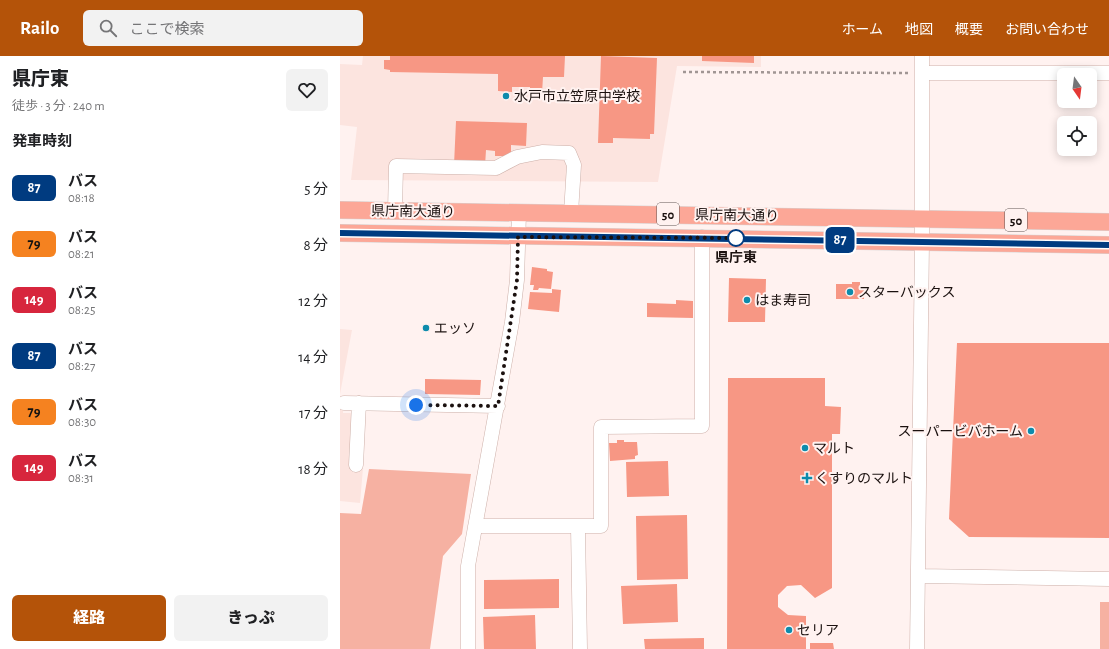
<!DOCTYPE html>
<html lang="ja">
<head>
<meta charset="utf-8">
<style>
  :root { --surface:#fff; --page:#f2f2f2; --text:#202124; --muted:#757577; --accent:#b45309 }
  body { margin:0; font-family:"Alegreya Sans","Noto Sans JP",sans-serif; background:var(--page); color:var(--text); height:100vh; display:flex; flex-direction:column; font-size:15px; white-space:nowrap }
  * { box-sizing:border-box; margin:0 }
  p { font-size:13px; color:var(--muted) }
  .icon { flex:none; width:22px; height:22px; fill:none; stroke:currentColor; stroke-width:2; stroke-linecap:round; stroke-linejoin:round }
  .map { position:relative; flex:1; overflow:hidden }
  .panel { display:flex; flex-direction:column; background:var(--surface); width:340px }
  .panel>* { flex:none }
  .badge { padding:0 8px; border-radius:6px; font-size:14px; line-height:26px }
  .needle { width:26px; rotate:166deg }
  .controls { position:absolute; left:717px; top:12px; display:grid; gap:8px }
  .controls a { display:grid; place-items:center; width:40px; height:40px; border-radius:6px; background:var(--surface); box-shadow:0 2px 10px #0003; font-size:20px }
  .you { position:absolute; width:20px; height:20px; margin:-10px; border:3px solid #fff; border-radius:50%; background:#1a73e8; box-shadow:0 0 0 6px #1a73e833 }
  .map>.badge { position:absolute; translate:-50% -50%; box-shadow:0 0 0 2px #fff }
  h2 { padding:0 12px; font-size:15px; line-height:36px }
  .round { display:grid; place-items:center; flex:none; width:42px; height:42px; border-radius:6px; background:var(--page) }
  .head { display:flex; align-items:center; justify-content:space-between; height:68px; padding:0 12px }
  h1 { font-size:19px; font-weight:800; line-height:30px }
  .button { display:flex; gap:8px; margin-top:auto; padding:8px 12px }
  .button a { flex:1; height:46px; border-radius:6px; background:var(--accent); color:#fff; font-size:16px; font-weight:800; line-height:46px; text-align:center }
  .button a+a { background:var(--page); color:var(--text) }
  ul { padding:0; list-style:none }
  li { display:flex; align-items:center; gap:12px; height:56px; padding:0 12px }
  li div { flex:1 }
  li b { display:block; font-size:15px }
  li em { font-style:normal }
  li .badge { min-width:44px; font-weight:700; text-align:center }
  header { display:flex; align-items:center; gap:24px; box-sizing:border-box; height:56px; padding:0 20px; background:var(--accent); color:#fff }
  header strong { font-size:19px }
  nav { display:flex; gap:22px; margin-inline-start:auto; font-size:14px }
  .search { width:280px; height:36px; background:var(--page); display:flex; align-items:center; gap:10px; box-sizing:border-box; padding:0 14px; border-radius:6px; color:var(--muted); font-size:15px }
  main { display:flex; flex:1; min-height:0 }
  .map>svg:first-child { display:block }
</style>
</head>
<body>
<header>
<strong>Railo</strong>
<div class="search"><svg class="icon" aria-label="search" viewBox="0 0 24 24"><circle cx="10" cy="10" r="6"/><path d="M15 15l6 6"/></svg>ここで検索</div>
<nav><a>ホーム</a><a>地図</a><a>概要</a><a>お問い合わせ</a></nav>
</header>
<main>
<section class="panel">
<div class="head"><div><h1>県庁東</h1><p>徒歩 · 3 分 · 240 m</p></div><a class="round"><svg class="icon" aria-label="heart" viewBox="0 0 24 24"><path d="M12 20l-8-8c-3-5 5-10 8-4 3-6 11-1 8 4z"/></svg></a></div>
<h2>発車時刻</h2>
<ul>
<li><span class="badge" style="background:#003b80;color:#fff">87</span><div><b>バス</b><p>08:18</p></div><em>5 分</em></li>
<li><span class="badge" style="background:#f58220;color:#111">79</span><div><b>バス</b><p>08:21</p></div><em>8 分</em></li>
<li><span class="badge" style="background:#d7263d;color:#fff">149</span><div><b>バス</b><p>08:25</p></div><em>12 分</em></li>
<li><span class="badge" style="background:#003b80;color:#fff">87</span><div><b>バス</b><p>08:27</p></div><em>14 分</em></li>
<li><span class="badge" style="background:#f58220;color:#111">79</span><div><b>バス</b><p>08:30</p></div><em>17 分</em></li>
<li><span class="badge" style="background:#d7263d;color:#fff">149</span><div><b>バス</b><p>08:31</p></div><em>18 分</em></li>
</ul>
<div class="button"><a>経路</a><a>きっぷ</a></div>
</section>
<div class="map">
<svg width="769" height="593" viewBox="0 0 769 593">
  <rect width="100%" height="100%" fill="#fff2f0"/>
  <path fill="#fce4df" d="M 23,0 L 421,0 L 421,11 L 337,10 L 318,126 L 11,124 L 17,71 L 0,69 L 0,8 L 22,9 Z
    M 0,273 L 12,274 L 0,338 Z
    M 0,341 L 4,341 L 3,357 L 11,357 L 11,412 L 23,412 L 20,447 L 0,445 Z"/>
  <path fill="#f6b1a2" d="M 29,413 L 131,418 L 122,478 L 103,500 L 90,593 L 0,593 L 0,457 L 21,458 Z
    M 760,546 L 769,546 L 769,593 L 760,593 Z"/>
  <path fill="#f79784" d="M 50,0 L 225,0 L 224,21 L 203,21 L 202,37 L 190,36 L 190,31 L 172,31 L 172,36 L 158,35 L 158,18 L 50,16 L 50,14 L 44,13 L 44,4 L 50,4 Z
    M 261,0 L 317,2 L 314,78 L 310,78 L 310,83 L 273,82 L 273,87 L 258,87 Z
    M 362,0 L 414,0 L 414,7 L 362,5 Z
    M 116,65 L 187,67 L 186,90 L 171,89 L 171,100 L 155,100 L 155,95 L 146,94 L 145,110 L 114,109 Z
    M 192,211 L 207,213 L 207,215 L 213,216 L 211,233 L 199,232 L 198,234 L 193,234 L 194,229 L 190,229 Z
    M 389,222 L 426,223 L 425,266 L 388,266 Z
    M 512,226 L 520,226 L 520,229 L 524,229 L 524,243 L 496,243 L 496,228 L 512,228 Z
    M 212,233 L 221,234 L 219,256 L 188,253 L 190,236 L 212,237 Z
    M 336,244 L 353,245 L 353,262 L 307,261 L 307,247 L 336,248 Z
    M 617,287 L 769,287 L 769,482 L 629,481 L 609,463 Z
    M 388,322 L 485,322 L 485,350 L 501,351 L 500,378 L 492,378 L 492,532 L 475,542 L 461,529 L 447,530 L 438,539 L 438,551 L 448,559 L 466,560 L 466,593 L 387,593 Z
    M 85,323 L 141,324 L 140,339 L 85,338 Z
    M 277,384 L 284,384 L 284,386 L 297,386 L 298,399 L 295,400 L 295,403 L 270,405 L 269,387 L 277,387 Z
    M 328,405 L 329,440 L 287,441 L 286,406 Z
    M 347,459 L 348,523 L 297,524 L 296,460 Z
    M 219,523 L 219,552 L 144,553 L 144,524 Z
    M 337,528 L 338,566 L 283,568 L 281,530 Z
    M 195,559 L 196,593 L 144,593 L 143,561 Z
    M 364,582 L 364,593 L 305,593 L 304,583 Z
    M 470,587 L 493,587 L 494,593 L 470,593 Z"/>
  <g fill="none" stroke-linecap="round" stroke-linejoin="round">
    <g stroke="#cdb0a9" stroke-width="15">
      <path id="minor" d="M 583,17 L 769,17
        M 55,155 L 56,110 L 156,112 L 177,101 L 202,96 L 229,97 L 234,109 L 231,157
        M 4,347 L 158,350
        M 16,409 L 19,347
        M 135,470 L 261,470 L 261,371 L 362,370 L 362,181
        M 238,471 L 240,593
        M 579,520 L 769,523
        M 128,593 L 128,510 L 172,266 L 177,224 L 179,157
        M 577,593 L 582,186 L 582,0"/>
    </g>
    <g stroke="#d6d4d4" stroke-width="18">
      <path id="major" d="M 0,154 L 769,166
        M 0,177 L 769,189"/>
    </g>
    <path stroke="#a19694" stroke-width="2.5" stroke-dasharray="3 3" stroke-linecap="butt" d="M 343,16 L 570,17"/>
    <use href="#minor" stroke="#fff" stroke-width="14"/>
    <use href="#major" stroke="#fca797" stroke-width="17"/>
  </g>
  <g fill="none" stroke-linecap="round" stroke-linejoin="round">
    <g stroke="#fff" stroke-width="9">
      <path id="line" d="M 0,177 L 769,189"/>
    </g>
    <use href="#line" stroke="#003b80" stroke-width="6"/>
    <path stroke="#1b110f" stroke-width="4" stroke-dasharray="0 7.2" d="M 76,349 L 158,350 L 177,224 L 178,181 L 396,182"/>
  </g>
  <g fill="#0d8bac" stroke="#fff2f0" stroke-width="1.5">
    <circle cx="166" cy="40" r="4"/>
    <circle cx="510" cy="236" r="4"/>
    <circle cx="407" cy="244" r="4"/>
    <circle cx="86" cy="272" r="4"/>
    <circle cx="691" cy="375" r="4"/>
    <circle cx="465" cy="392" r="4"/>
    <path d="M465 416h4v4h4v4h-4v4h-4v-4h-4v-4h4z"/>
    <circle cx="449" cy="574" r="4"/>
  </g>
  <circle fill="#fff" stroke="#003b80" stroke-width="2" cx="396" cy="182" r="8"/>
  <g text-anchor="middle" stroke-width="4" stroke-linejoin="round" paint-order="stroke">
    <g fill="#fff2f0" stroke="#5f5452" stroke-width="1">
      <rect x="317" y="147" width="22" height="22" rx="3"/>
      <rect x="665" y="153" width="22" height="22" rx="3"/>
    </g>
    <g font-size="13" font-weight="bold" fill="#1b110f">
      <text x="328" y="163">50</text>
      <text x="676" y="169">50</text>
    </g>
    <g font-size="14" fill="#1b110f" stroke="#fff2f0" text-anchor="start">
      <text x="174" y="45">水戸市立笠原中学校</text>
      <text x="518" y="241">スターバックス</text>
      <text x="415" y="249">はま寿司</text>
      <text x="94" y="277">エッソ</text>
      <text x="683" y="380" text-anchor="end">スーパービバホーム</text>
      <text x="473" y="397">マルト</text>
      <text x="475" y="427">くすりのマルト</text>
      <text x="457" y="579">セリア</text>
    </g>
    <g font-size="14" fill="#1b110f" stroke="#fff2f0">
      <text transform="translate(73 155) rotate(1)" y="5">県庁南大通り</text>
      <text transform="translate(397 159) rotate(1)" y="5">県庁南大通り</text>
    </g>
    <g font-size="14" font-weight="bold" fill="#1b110f" stroke="#fff2f0">
      <text x="396" y="206">県庁東</text>
    </g>
  </g>
</svg>
<div class="controls">
<a><svg class="needle" viewBox="-14 -14 28 28"><path d="M0-13l5 13h-10z" fill="#e53935"/><path d="M0 13l5-13h-10z" fill="#757577"/></svg></a>
<a><svg class="icon" aria-label="locate" viewBox="0 0 24 24"><circle cx="12" cy="12" r="6"/><path d="M12 2v4M12 18v4M2 12h4M18 12h4"/></svg></a>
</div>
<div class="you" style="left:76px;top:349px"></div>
<b class="badge" style="left:500px;top:184px;background:#003b80;color:#fff">87</b>
</div>
</main>
</body>
</html>
